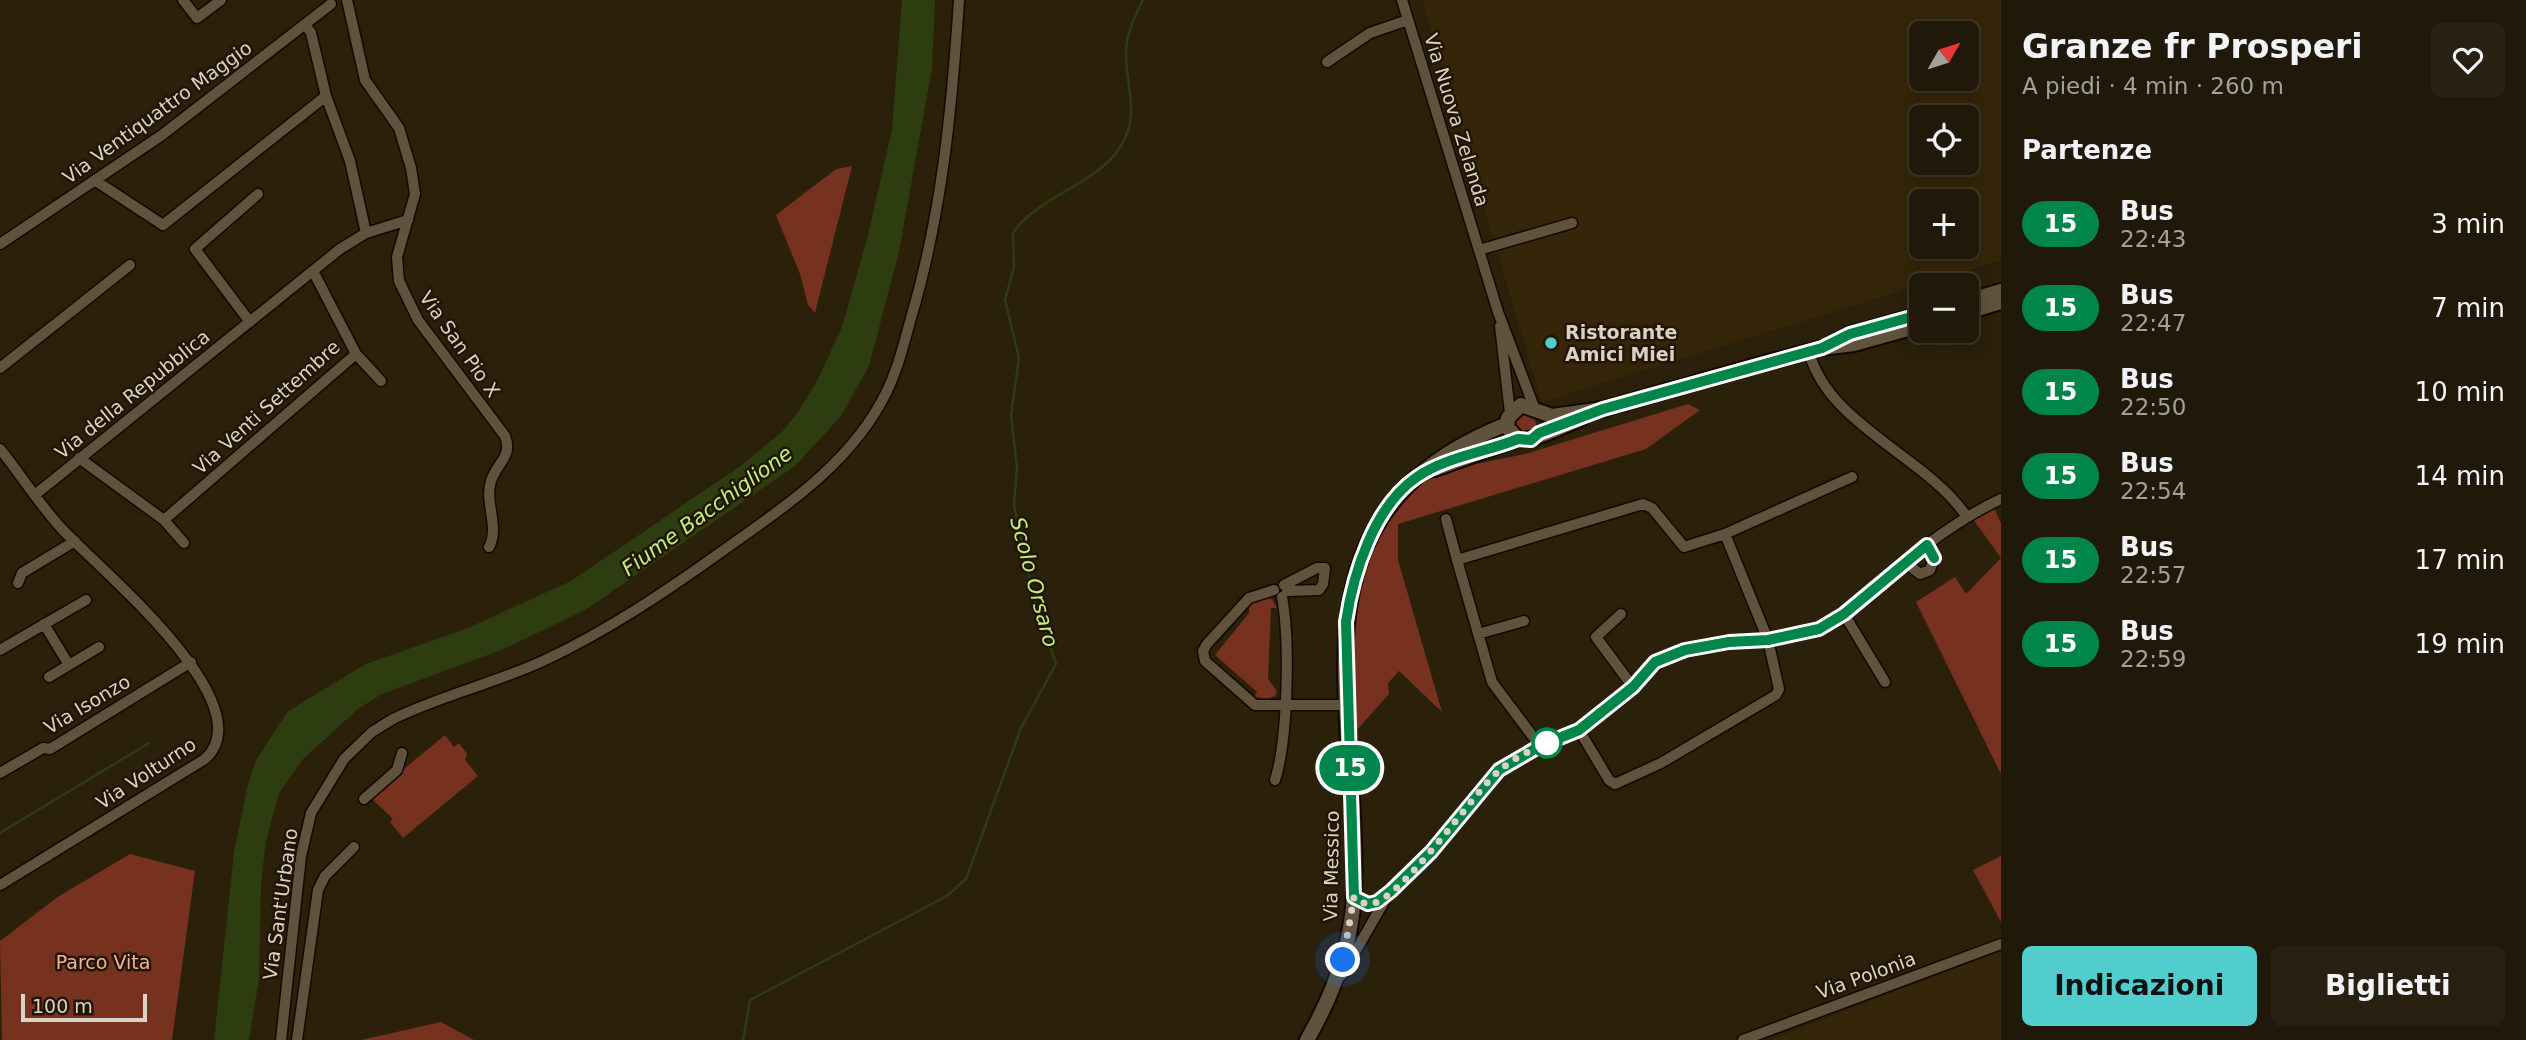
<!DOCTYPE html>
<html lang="it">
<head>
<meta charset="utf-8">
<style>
  :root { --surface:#201808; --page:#282112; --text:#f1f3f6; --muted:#a2a09c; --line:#3d3729; --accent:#52cdce }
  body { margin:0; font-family:"DejaVu Sans",sans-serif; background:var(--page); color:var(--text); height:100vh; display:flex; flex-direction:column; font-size:26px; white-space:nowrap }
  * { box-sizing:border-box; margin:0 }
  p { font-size:23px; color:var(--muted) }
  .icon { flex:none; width:38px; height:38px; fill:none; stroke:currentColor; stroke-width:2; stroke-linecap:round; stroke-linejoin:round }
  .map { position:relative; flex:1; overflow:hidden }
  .side { display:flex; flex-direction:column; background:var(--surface); width:525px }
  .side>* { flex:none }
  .badge { padding:0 14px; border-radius:23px; font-size:24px; line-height:46px }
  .needle { width:46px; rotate:51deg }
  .fabs { position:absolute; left:1909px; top:21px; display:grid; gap:14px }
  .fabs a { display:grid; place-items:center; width:70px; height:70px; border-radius:10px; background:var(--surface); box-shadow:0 4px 18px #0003,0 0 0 2px var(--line); font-size:35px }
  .scale { position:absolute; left:21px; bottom:18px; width:126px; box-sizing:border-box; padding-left:7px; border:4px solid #dad2c6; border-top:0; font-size:19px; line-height:24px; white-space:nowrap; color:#dad2c6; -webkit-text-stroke:5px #211603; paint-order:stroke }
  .you { position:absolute; width:35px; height:35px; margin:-18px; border:5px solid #fff; border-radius:50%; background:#1a73e8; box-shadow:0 0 0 10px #1a73e833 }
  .map>.badge { position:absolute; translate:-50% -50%; box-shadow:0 0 0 4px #fff }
  h2 { padding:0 21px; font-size:26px; line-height:63px }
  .round { display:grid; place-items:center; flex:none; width:74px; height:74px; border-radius:10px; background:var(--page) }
  .summary { display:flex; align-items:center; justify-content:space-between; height:119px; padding:0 21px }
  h1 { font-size:33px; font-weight:700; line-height:52px }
  .button { display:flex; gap:14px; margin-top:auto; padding:14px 21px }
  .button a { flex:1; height:80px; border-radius:10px; background:var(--accent); color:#111; font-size:28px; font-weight:700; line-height:80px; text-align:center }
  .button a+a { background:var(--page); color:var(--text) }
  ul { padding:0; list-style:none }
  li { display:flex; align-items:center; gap:21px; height:84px; padding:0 21px }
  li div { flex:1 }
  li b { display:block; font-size:26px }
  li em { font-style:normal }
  li .badge { min-width:77px; font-weight:700; text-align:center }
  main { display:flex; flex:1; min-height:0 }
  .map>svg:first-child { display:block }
</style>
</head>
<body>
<main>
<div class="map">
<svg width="2001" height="1040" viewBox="0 0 2001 1040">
  <rect width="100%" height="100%" fill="#2b200a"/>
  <path fill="#352609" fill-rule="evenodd" d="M 1422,0 L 2001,0 L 2001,260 L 1542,402 ZM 1922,33 L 1967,33 L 1967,79 L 1922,79 ZM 1922,117 L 1967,117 L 1967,163 L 1922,163 ZM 1922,201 L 1967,201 L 1967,247 L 1922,247 Z
    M 2001,950 L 2001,1040 L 1770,1040 Z"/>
  <path fill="#77311f" d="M 852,166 L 815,313 L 808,305 L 800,274 L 776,215 L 836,169 Z
    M 1688,404 L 1700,410 L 1646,449 L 1398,524 L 1398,560 L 1442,712 L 1399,671 L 1388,683 L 1389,694 L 1346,742 L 1344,622 L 1380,517 L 1422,483 L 1461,467 L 1525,454 Z
    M1516 424a10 10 0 1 1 20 0a10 10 0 1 1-20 0Z
    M 1993,506 L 2001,523 L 2001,774 L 1916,602 L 1955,577 L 1966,594 L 2001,558 L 1970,515 Z
    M 1265,597 L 1272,599 L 1277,608 L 1271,608 L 1268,679 L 1277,691 L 1275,696 L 1267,699 L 1254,697 L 1257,692 L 1215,655 L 1249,613 L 1249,605 Z
    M 445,735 L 454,747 L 459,743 L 467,754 L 465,760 L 478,776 L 403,838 L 390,822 L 393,819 L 370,797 Z
    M 130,854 L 195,871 L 172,1040 L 2,1040 L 0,941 L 59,896 Z
    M 2001,856 L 2001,922 L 1973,870 Z
    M 441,1022 L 474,1040 L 361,1040 Z"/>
  <path fill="#2d3d10" d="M 902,0 L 935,0 L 932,68 L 899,252 L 869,366 L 841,416 L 795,466 L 585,610 L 504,649 L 382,694 L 359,708 L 303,759 L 279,793 L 266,841 L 261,883 L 259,979 L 249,1040 L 214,1040 L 234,852 L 248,784 L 256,760 L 288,711 L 366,664 L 468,628 L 571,581 L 739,467 L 782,432 L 798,412 L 818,379 L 842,327 L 868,235 L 892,129 Z"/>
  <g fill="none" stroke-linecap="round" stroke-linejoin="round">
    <path stroke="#2d3d10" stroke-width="2.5" d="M 0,833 L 149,743
      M 743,1040 L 750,1000 L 947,896 L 966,879 L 1021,728 L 1056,664 L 1034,597 L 1014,505 L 1017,467 L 1011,415 L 1019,358 L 1005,300 L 1014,267 L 1013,233 C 1040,194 1096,186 1121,146 C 1141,114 1125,85 1126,51 C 1127,32 1135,16 1143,0"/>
    <g stroke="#130900" stroke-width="13">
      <path id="street" d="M 183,0 L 197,18 L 221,0
        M 347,0 L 365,80 L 399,128 L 411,168 L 415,194 L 397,257 L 399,281 L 418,320 L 505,436 C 513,457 497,462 491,481 C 484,502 500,527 489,547
        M 1402,0 L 1498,312 L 1534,407
        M 305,24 L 311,33 L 326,96 L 350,161 L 366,233
        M 1327,62 L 1370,33 L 1408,20
        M 96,181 L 163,225 L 326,96
        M 0,244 L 162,135 L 331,4
        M 1479,250 L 1572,223
        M 313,271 L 356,354 L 381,381
        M 250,322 L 195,249 L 258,194
        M 1500,326 L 1510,413
        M 1809,352 C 1828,425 1927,457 1967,517
        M 0,368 L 130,265
        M 0,449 C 21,475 39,504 62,529 C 97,567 266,704 205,759 L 0,885
        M 79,458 L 164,520 L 356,354
        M 36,494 L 340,249 L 366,233 L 408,220
        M 1446,519 L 1457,560
        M 164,520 L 184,543
        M 1905,562 L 1920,574 L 1930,570 L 1934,558 L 1927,545
        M 18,583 L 22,573 L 75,541
        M 1284,585 L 1317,568 L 1325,568 L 1323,584 L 1319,590 L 1287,591
        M 1274,590 L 1249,598 L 1207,644 L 1203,651 L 1205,661 L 1255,705 L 1348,705
        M 1621,614 L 1596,637 L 1633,687
        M 1844,614 L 1885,682
        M 44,624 L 69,665 L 99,647
        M 1478,634 L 1524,621
        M 0,650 L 86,600
        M 49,677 L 69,665
        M 1579,730 L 1609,780 L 1615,784 L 1661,763 L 1776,695 L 1779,689 L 1768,640 L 1725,534 L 1852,477
        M 1540,746 L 1492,682 L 1457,560 L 1643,504 L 1652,508 L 1684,547 L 1725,534
        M 0,773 L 43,748 L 50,749 L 191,662
        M 1275,780 C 1288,739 1290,640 1282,597
        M 364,799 L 397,770 L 402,753
        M 1354,896 C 1360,901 1365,905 1373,903 C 1406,896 1469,795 1500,770 C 1524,750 1554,744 1580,729 C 1618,706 1642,663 1685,650 C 1728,637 1778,646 1820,628 C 1845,618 1863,597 1883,580 C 1919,549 1958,519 2001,499
        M 1342,975 L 1385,900
        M 281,1040 L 301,856 L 311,813 L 344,759 L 372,732 L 393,719 C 442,695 496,683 545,660 C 607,631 665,592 721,552 C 784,507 851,464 886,393 C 898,369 904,343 911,318 C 942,214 952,107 959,0
        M 297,1040 L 318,890 L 325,876 L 354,847
        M 1743,1040 L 2001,944"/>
    </g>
    <g stroke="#130900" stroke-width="18">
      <path id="secondary" d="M 1967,301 L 2001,291
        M 1967,312 L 2001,302
        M 1830,344 L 1850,334 L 1922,314
        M 1518,439 L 1507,427 L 1508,418 L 1521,405 L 1552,416 L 1603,409 L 1764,363 L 1822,348 L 1854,344 L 1922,325
        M 1435,469 L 1518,439 C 1530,443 1568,424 1582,418
        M 1307,1040 C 1333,995 1351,948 1354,895 C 1362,705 1277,515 1507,424"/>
    </g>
    <use href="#street" stroke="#60533d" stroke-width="10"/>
    <use href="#secondary" stroke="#60533d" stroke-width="14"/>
  </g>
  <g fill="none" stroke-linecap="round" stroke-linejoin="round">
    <g stroke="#fff" stroke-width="16">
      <path id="line" d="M 1922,314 L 1850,334 L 1822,348 L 1603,409 L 1539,433 L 1531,440 L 1518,439 C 1486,452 1446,457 1417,477 C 1374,506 1353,574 1346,622 L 1354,897 L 1368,904 L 1377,902 L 1391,891 L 1431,852 L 1499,770 L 1540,746 L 1579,730 L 1633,687 L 1655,662 L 1685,650 L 1729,642 L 1768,640 L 1819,629 L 1844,614 L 1927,545 L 1934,558"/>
    </g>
    <use href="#line" stroke="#00854a" stroke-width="10"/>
    <path stroke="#dad2c6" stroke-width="7" stroke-dasharray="0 12.6" d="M 1343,960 L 1354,897 C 1358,899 1363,904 1368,904 C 1397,907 1474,791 1500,770 C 1514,758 1531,750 1547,743"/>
  </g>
  <circle fill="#52cdce" stroke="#211603" stroke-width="2.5" cx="1551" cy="343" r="7"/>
  <circle fill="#fff" stroke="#00854a" stroke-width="3.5" cx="1547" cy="743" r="14"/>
  <g text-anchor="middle" stroke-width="5" stroke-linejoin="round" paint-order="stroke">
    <g font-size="19" fill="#dad2c6" stroke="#211603">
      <text transform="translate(157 112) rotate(-36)" y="7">Via Ventiquattro Maggio</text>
      <text transform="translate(1457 120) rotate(73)" y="7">Via Nuova Zelanda</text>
      <text transform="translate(460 344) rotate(55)" y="7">Via San Pio X</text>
      <text transform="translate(132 394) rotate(-39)" y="7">Via della Repubblica</text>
      <text transform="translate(266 407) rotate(-42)" y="7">Via Venti Settembre</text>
      <text transform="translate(87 704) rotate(-31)" y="7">Via Isonzo</text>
      <text transform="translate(146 773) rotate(-33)" y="7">Via Volturno</text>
      <text transform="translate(1331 866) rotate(-89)" y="7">Via Messico</text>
      <text transform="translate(280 904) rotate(-82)" y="7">Via Sant'Urbano</text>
      <text transform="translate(1866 975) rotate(-20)" y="7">Via Polonia</text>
    </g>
    <g font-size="19" font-weight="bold" fill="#dad2c6" stroke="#211603" text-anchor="start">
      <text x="1565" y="339">Ristorante<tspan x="1565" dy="22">Amici Miei</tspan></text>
    </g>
    <g font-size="19" fill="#f8b09d" stroke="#211603">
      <text x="103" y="969">Parco Vita</text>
    </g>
    <g font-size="21" font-style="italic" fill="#c1ee7f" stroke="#211603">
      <text transform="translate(707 511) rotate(-36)" y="7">Fiume Bacchiglione</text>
      <text transform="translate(1034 582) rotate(75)" y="7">Scolo Orsaro</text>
    </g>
  </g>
</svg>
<div class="fabs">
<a><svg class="needle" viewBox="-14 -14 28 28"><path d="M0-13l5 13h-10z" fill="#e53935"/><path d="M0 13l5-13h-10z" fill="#a2a09c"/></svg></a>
<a><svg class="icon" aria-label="locate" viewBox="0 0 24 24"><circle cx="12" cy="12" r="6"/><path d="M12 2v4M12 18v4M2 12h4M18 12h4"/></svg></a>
<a>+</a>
<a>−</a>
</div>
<div class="scale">100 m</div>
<div class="you" style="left:1343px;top:960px"></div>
<b class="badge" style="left:1350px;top:768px;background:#00854a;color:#fff">15</b>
</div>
<section class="side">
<div class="summary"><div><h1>Granze fr Prosperi</h1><p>A piedi · 4 min · 260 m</p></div><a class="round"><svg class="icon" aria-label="heart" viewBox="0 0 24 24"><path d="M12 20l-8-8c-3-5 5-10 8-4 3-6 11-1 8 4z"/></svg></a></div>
<h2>Partenze</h2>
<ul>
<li><span class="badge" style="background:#00854a;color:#fff">15</span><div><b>Bus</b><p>22:43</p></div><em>3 min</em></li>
<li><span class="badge" style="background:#00854a;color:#fff">15</span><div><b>Bus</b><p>22:47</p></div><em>7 min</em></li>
<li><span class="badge" style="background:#00854a;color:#fff">15</span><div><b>Bus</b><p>22:50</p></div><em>10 min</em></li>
<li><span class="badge" style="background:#00854a;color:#fff">15</span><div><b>Bus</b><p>22:54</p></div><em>14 min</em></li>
<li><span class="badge" style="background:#00854a;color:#fff">15</span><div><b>Bus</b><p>22:57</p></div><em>17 min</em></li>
<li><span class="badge" style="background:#00854a;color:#fff">15</span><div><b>Bus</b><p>22:59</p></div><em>19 min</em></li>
</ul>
<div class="button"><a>Indicazioni</a><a>Biglietti</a></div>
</section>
</main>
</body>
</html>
